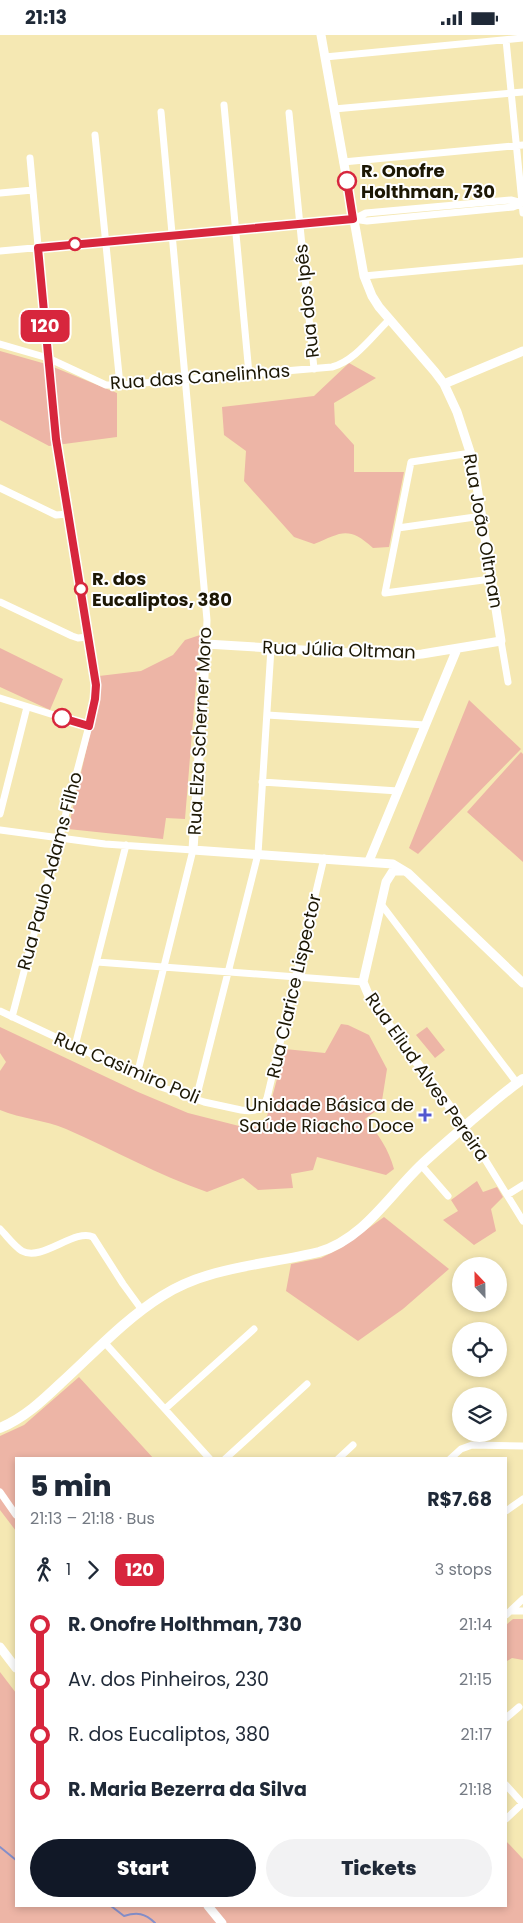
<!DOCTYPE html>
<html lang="en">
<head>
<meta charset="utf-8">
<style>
  :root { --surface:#fff; --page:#f2f2f3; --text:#1f2937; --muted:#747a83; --accent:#111827 }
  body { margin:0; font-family:Poppins,sans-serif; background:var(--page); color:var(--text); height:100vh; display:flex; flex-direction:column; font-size:19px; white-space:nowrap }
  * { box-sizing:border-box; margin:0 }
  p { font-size:16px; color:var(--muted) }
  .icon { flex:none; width:28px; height:28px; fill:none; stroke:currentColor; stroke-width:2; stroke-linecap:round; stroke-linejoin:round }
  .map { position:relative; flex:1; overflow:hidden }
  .details { position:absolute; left:15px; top:1422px; width:492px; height:450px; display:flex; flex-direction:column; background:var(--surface); border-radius:0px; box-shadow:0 2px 8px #0003 }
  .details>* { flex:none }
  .badge { padding:0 10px; border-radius:8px; font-size:18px; line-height:32px }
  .needle { width:32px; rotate:338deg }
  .buttons { position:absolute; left:452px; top:1222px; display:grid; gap:10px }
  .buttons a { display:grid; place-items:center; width:55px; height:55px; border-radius:50%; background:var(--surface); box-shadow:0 2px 8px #0003; font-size:25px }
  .map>.badge { position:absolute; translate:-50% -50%; box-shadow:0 0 0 2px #fff }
  .legs { display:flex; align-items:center; gap:8px; height:55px; padding:0 15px; font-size:16px }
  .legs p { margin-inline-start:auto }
  .overview { display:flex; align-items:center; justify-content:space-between; height:85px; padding:0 15px }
  h1 { font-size:28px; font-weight:800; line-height:38px }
  .cta { display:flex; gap:10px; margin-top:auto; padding:10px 15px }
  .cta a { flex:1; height:58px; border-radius:30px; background:var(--accent); color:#fff; font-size:20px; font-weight:800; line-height:58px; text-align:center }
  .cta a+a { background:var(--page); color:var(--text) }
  ul { padding:0 15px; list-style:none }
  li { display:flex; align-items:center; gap:18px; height:55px; font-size:19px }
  li i { display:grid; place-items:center; width:8px; height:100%; margin:0 6px; background:currentColor }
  li i::after { content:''; width:12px; height:12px; margin:-6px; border:4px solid; border-radius:50%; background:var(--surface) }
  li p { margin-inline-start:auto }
  li:first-child i { background:linear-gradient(#0000 50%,currentColor 0) }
  li:last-child i { background:linear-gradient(currentColor 50%,#0000 0) }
  .status { display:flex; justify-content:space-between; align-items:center; height:35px; padding:0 25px; background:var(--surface); direction:ltr }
  .status svg { height:14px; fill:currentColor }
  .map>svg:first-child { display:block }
</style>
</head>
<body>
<div class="status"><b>21:13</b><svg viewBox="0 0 49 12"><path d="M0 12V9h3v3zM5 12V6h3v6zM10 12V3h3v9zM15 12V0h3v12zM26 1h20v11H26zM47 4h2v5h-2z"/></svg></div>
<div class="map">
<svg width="523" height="1888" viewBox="0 0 523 1888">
  <rect width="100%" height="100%" fill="#f5e8b3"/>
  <path fill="#edb5a6" d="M 0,316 L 46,329 L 117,358 L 117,402 L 49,411 L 0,385 Z
    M 349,328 L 376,343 L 334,368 L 335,389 L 354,410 L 354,437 L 404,437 L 389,512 L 373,513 C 348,490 341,498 314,509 L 294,502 L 244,446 L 246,416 L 224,400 L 222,372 L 314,361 Z
    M 200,600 L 185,784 L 166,783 L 163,804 L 68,794 L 99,660 L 99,641 L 141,636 L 173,620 L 185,605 Z
    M 0,613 L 63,644 L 50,675 L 0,652 Z
    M 469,665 L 521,714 L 418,819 L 409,813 Z
    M 521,717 L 523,719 L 523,827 L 467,777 Z
    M 341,989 L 348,990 L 369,1000 L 387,1034 L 381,1072 L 365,1084 C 378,1098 389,1115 394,1134 L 386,1140 L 317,1122 L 313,1135 L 291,1139 L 293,1153 L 258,1155 L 243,1143 L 207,1157 C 158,1140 114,1115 66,1094 C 46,1085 21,1084 0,1075 L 0,1036 L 6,1027 L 0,1018 L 0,992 L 138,1057 L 188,1078 L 247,1093 L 259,1091 L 266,1085 L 285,1014 L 325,1018 Z
    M 427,992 L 445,1015 L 435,1023 L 416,1000 Z
    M 477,1146 L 483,1157 L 497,1152 L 503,1162 L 491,1174 L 496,1196 L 474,1210 L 443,1185 L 458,1176 L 451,1165 Z
    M 384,1182 L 449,1234 L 403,1274 L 358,1306 L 286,1256 L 291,1229 L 321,1223 L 341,1213 Z
    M 79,1342 L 154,1424 L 16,1424 L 16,1496 L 0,1475 L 0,1401 L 24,1390 Z
    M 513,1584 L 523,1584 L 523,1625 L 512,1623 L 507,1626 L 506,1590 Z
    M 0,1637 L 16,1658 L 16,1871 L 506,1871 L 506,1806 L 523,1824 L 523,1888 L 0,1888 Z"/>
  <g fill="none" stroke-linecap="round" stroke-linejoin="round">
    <path stroke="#858fca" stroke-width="2" d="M 0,1812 L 16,1825
      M 85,1871 L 97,1871
      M 111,1871 L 124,1881 C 137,1877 145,1878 155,1888"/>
    <path stroke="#fff" stroke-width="7" d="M 506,5 L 523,178
      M 325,22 L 523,3
      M 224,70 L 249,339
      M 334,74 L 523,57
      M 161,77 L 207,585 L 206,609
      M 289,78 L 314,334
      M 95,100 L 120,350
      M 343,127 L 523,110
      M 0,158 L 33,155
      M 354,184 L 366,178 L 511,165 L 522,168
      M 0,216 L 353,184 L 367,186 L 513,172 L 523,168
      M 364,241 L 523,226
      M 0,309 L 48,323 L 106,350 L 120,350 L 332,332 C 355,326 372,301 389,285
      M 471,418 L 411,427 L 385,558 L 491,544
      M 0,453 L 56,480 L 68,479
      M 398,493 L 482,481
      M 0,567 L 72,601 L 78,603 L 88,602
      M 501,606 L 508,647
      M 0,663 L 89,691
      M 267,680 L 425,690
      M 262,747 L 398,756
      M 0,779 L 27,672
      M 0,795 L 105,809 L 193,815 L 137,1040
      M 381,869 L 517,1048
      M 97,927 L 363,947
      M 0,976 L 164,1053 L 204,1067 L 241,1075 C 252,1077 263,1076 267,1063 L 324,823
      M 12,982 L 89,691 L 96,657 L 54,386 L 30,123
      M 75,1011 L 126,810
      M 196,1064 L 258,819 L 271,613
      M 465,1092 L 523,1186
      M 421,1130 L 448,1161
      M 507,1160 L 523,1150
      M 0,1194 C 7,1201 14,1211 22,1216 C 42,1227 75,1193 93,1202 L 123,1249 L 142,1275
      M 105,1308 L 210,1424
      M 165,1374 L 254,1294
      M 225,1424 L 307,1349
      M 338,1424 L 353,1410
      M 450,1424 L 461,1414 L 472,1410 L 523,1411
      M 0,1457 L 16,1480
      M 506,1476 L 523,1464
      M 511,1576 L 523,1576
      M 506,1580 L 523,1564
      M 506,1683 L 519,1672
      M 506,1750 L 523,1769
      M 506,1784 L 523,1768"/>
    <path stroke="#fff" stroke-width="9" d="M 321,0 L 364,241 L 372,261 L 379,272 L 435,337 L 444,349 L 457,377 L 473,426 L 501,606 L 422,619 L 399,621 L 206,609 L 193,815 L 393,829 L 408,838 L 523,948
      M 444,349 L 523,316
      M 369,826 L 457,614
      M 403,836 L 393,836 L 386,847 L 363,947 L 371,966 L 465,1092
      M 0,1612 L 16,1633
      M 208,1871 L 222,1888"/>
    <path stroke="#fff" stroke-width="10" d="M 0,1393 C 24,1383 42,1366 61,1348 C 93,1319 125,1284 162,1261 C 209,1231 266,1230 319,1217 C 363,1204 388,1162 420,1131 C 437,1115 455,1100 472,1085 C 489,1071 505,1056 523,1044"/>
  </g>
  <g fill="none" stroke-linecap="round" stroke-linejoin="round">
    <g stroke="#fff" stroke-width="11">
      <path id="line-1" d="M 62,683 L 89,691 L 95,664 L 96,650 L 56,404 L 38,213 L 353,184 L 347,146"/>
    </g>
    <use href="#line-1" stroke="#d7263d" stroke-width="8"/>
  </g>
  <g fill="#fff" stroke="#d7263d" stroke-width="2.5">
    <circle cx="347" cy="146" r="9"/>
    <circle cx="75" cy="209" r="6"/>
    <circle cx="81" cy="554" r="6"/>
    <circle cx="62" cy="683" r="9"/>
  </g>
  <path fill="#5358cf" stroke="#fff" stroke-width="2" d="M422.5 1072.5h5v5h5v5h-5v5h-5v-5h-5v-5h5z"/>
  <g text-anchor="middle" stroke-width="4" stroke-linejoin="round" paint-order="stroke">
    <g font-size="18" font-weight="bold" fill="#1c1704" stroke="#fff" text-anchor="start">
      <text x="361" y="142">R. Onofre<tspan x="361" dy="21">Holthman, 730</tspan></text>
      <text x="92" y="550">R. dos<tspan x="92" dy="21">Eucaliptos, 380</tspan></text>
    </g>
    <g font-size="18" fill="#1c1704" stroke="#fff">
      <text transform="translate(307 266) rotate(-96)" y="6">Rua dos Ipês</text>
      <text transform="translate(200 342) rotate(-4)" y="6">Rua das Canelinhas</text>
      <text transform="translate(483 496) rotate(80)" y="6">Rua João Oltman</text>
      <text transform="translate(339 615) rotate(2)" y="6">Rua Júlia Oltman</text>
      <text transform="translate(200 696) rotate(-87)" y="6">Rua Elza Scherner Moro</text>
      <text transform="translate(50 836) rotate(-75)" y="6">Rua Paulo Adams Filho</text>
      <text transform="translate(294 951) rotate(-77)" y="6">Rua Clarice Lispector</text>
      <text transform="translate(127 1033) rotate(23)" y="6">Rua Casimiro Poli</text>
      <text transform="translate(427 1042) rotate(55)" y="6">Rua Eliud Alves Pereira</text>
    </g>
    <g font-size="18" fill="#1c1704" stroke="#fff" text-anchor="end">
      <text x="414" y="1076">Unidade Básica de<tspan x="414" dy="21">Saúde Riacho Doce</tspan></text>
    </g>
  </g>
</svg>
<div class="buttons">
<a><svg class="needle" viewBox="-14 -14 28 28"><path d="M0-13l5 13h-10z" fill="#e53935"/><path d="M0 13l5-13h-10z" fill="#747a83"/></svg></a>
<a><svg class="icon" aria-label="locate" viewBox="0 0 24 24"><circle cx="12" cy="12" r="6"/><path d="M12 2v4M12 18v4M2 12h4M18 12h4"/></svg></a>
<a><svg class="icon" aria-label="layers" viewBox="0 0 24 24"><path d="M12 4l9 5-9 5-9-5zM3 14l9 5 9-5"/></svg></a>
</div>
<b class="badge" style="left:45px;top:291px;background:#d7263d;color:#fff">120</b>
<section class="details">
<div class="overview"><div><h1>5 min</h1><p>21:13 – 21:18 · Bus</p></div><b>R$7.68</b></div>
<div class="legs"><svg class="icon" aria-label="walk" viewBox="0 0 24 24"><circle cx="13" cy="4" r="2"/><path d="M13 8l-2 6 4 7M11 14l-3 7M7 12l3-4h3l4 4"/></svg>1<svg class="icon" aria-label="forward" viewBox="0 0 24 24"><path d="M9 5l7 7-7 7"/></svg><b class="badge" style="background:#d7263d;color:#fff">120</b><p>3 stops</p></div>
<ul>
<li><i style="color:#d7263d"></i><b>R. Onofre Holthman, 730</b><p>21:14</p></li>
<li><i style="color:#d7263d"></i><span>Av. dos Pinheiros, 230</span><p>21:15</p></li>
<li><i style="color:#d7263d"></i><span>R. dos Eucaliptos, 380</span><p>21:17</p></li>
<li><i style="color:#d7263d"></i><b>R. Maria Bezerra da Silva</b><p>21:18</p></li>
</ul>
<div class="cta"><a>Start</a><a>Tickets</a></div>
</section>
</div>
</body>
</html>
